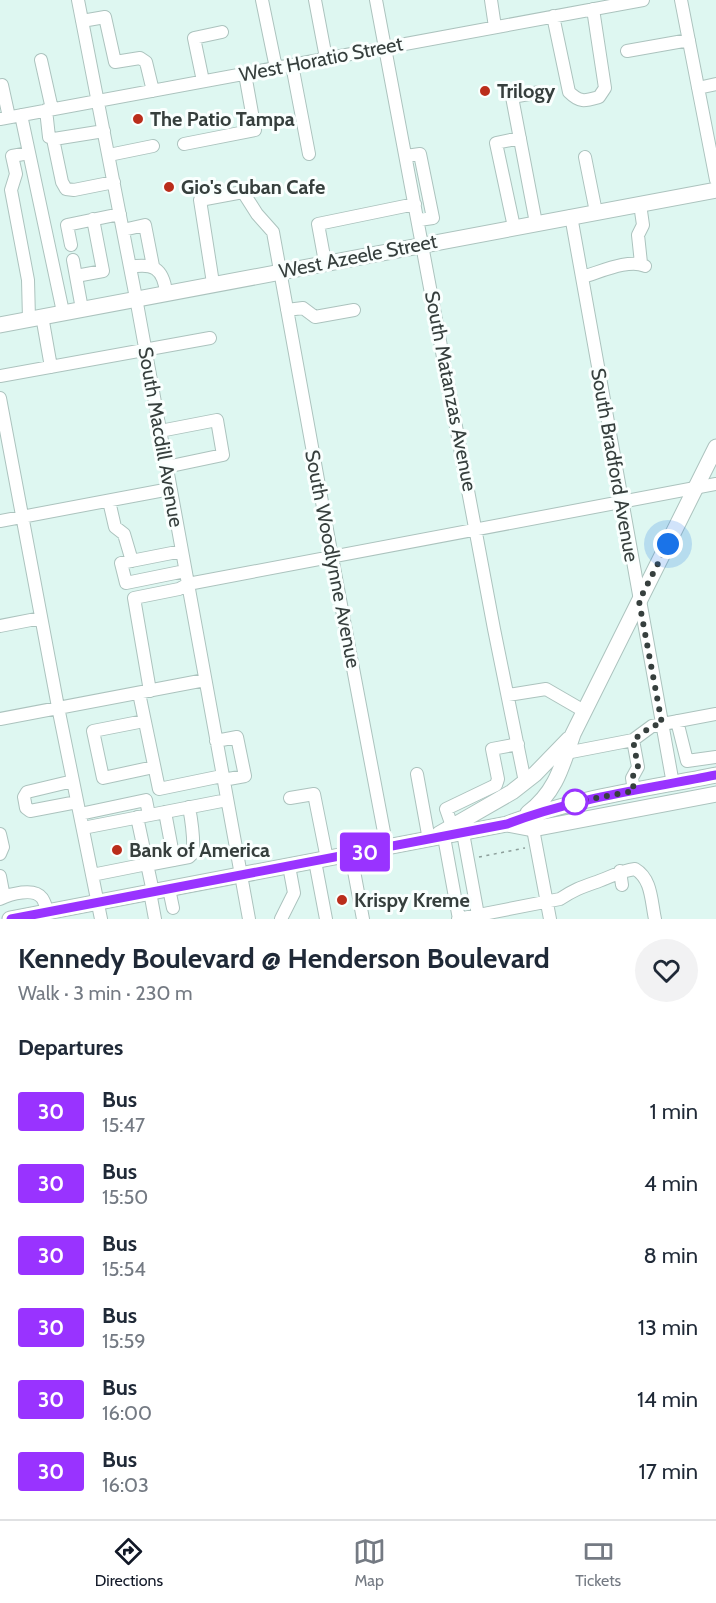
<!DOCTYPE html>
<html lang="en">
<head>
<meta charset="utf-8">
<style>
  :root { --surface:#fff; --page:#f2f2f3; --text:#1f2937; --muted:#747a83; --line:#e0e1e3; --accent:#111827 }
  body { margin:0; font-family:Cabin,sans-serif; background:var(--page); color:var(--text); height:100vh; display:flex; flex-direction:column; font-size:22px; white-space:nowrap }
  * { box-sizing:border-box; margin:0 }
  p { font-size:20px; color:var(--muted) }
  .icon { flex:none; width:33px; height:33px; fill:none; stroke:currentColor; stroke-width:2; stroke-linecap:round; stroke-linejoin:round }
  .map { position:relative; height:919px; overflow:hidden }
  .drawer { display:flex; flex-direction:column; background:var(--surface); flex:1 }
  .drawer>* { flex:none }
  .badge { padding:0 12px; border-radius:4px; font-size:21px; line-height:39px }
  .you { position:absolute; width:30px; height:30px; margin:-15px; border:4px solid #fff; border-radius:50%; background:#1a73e8; box-shadow:0 0 0 9px #1a73e833 }
  .map>.badge { position:absolute; translate:-50% -50%; box-shadow:0 0 0 3px #fff }
  h2 { padding:0 18px; font-size:22px; line-height:54px }
  .round { display:grid; place-items:center; flex:none; width:63px; height:63px; border-radius:32px; background:var(--page) }
  .summary { display:flex; align-items:center; justify-content:space-between; height:102px; padding:0 18px }
  h1 { font-size:28px; font-weight:700; line-height:45px }
  ul { padding:0; list-style:none }
  li { display:flex; align-items:center; gap:18px; height:72px; padding:0 18px }
  li div { flex:1 }
  li b { display:block; font-size:22px }
  li em { font-style:normal }
  li .badge { min-width:66px; font-weight:700; text-align:center }
  .dock { display:flex; justify-content:space-around; align-items:center; height:84px; border-top:2px solid var(--line); background:var(--surface); font-size:16px; color:var(--muted) }
  .dock a { display:grid; justify-items:center; gap:3px }
  .dock .active { color:var(--accent) }
  .map>svg:first-child { display:block }
</style>
</head>
<body>
<div class="map">
<svg width="716" height="919" viewBox="0 0 716 919">
  <rect width="100%" height="100%" fill="#def7f1"/>
  <g fill="none" stroke-linecap="round" stroke-linejoin="round">
    <g stroke="#acc3be" stroke-width="14">
      <path id="minor" d="M 78,0 L 136,298 L 249,919
        M 262,0 L 276,68
        M 315,0 L 326,58
        M 376,0 L 494,629 L 525,782
        M 491,0 L 495,27
        M 681,0 L 716,180
        M 553,16 L 569,92 C 580,103 585,101 599,97 L 605,88 L 593,9
        M 82,21 L 105,17 L 115,62 L 140,58 L 146,62 L 153,91
        M 627,51 L 689,40
        M 41,60 L 52,109
        M 292,65 L 309,154
        M 203,81 L 194,38 L 222,32
        M 2,85 L 9,117
        M 698,88 L 716,84
        M 46,110 L 49,137 L 54,139 L 104,131
        M 21,115 L 63,312
        M 0,119 L 643,0
        M 53,139 L 62,182 L 66,189 L 74,190 L 114,182
        M 184,144 L 255,130 L 245,74
        M 29,153 L 12,156 L 16,174 L 11,190 L 28,280 L 29,319
        M 109,155 L 153,146
        M 406,156 L 420,154 L 433,218 L 419,220
        M 585,157 L 596,212
        M 640,204 L 643,225 L 638,235 L 641,263
        M 571,216 L 673,784
        M 536,223 L 512,97 L 540,92
        M 514,227 L 496,143 L 520,138
        M 123,230 L 145,225 L 153,266
        M 71,245 L 67,225 L 120,214
        M 73,260 L 82,309
        M 325,262 L 318,224 L 415,204
        M 130,267 C 153,263 163,268 166,292
        M 76,276 L 103,271 L 93,219
        M 582,277 C 598,273 629,258 645,266
        M 213,283 L 200,200 L 243,192 L 257,214 L 273,232 L 332,557 L 387,848
        M 287,310 L 303,308 L 315,317 L 354,310
        M 42,316 L 51,367
        M 0,376 L 210,338
        M 0,398 L 58,707 L 101,919
        M 160,431 L 217,420 L 223,455 L 166,467
        M 109,501 L 115,527 L 124,534 L 132,561
        M 0,521 L 170,489
        M 182,551 L 121,563 L 126,583 L 185,571
        M 0,626 L 41,618
        M 150,691 L 134,598 L 179,589 L 188,584 L 716,484
        M 139,693 L 159,789 L 222,776
        M 508,695 L 546,689 L 584,711
        M 0,719 L 205,680
        M 144,721 L 93,731 L 103,778 L 154,767
        M 677,721 L 687,761 L 716,757
        M 633,740 L 652,726 L 716,714
        M 216,741 L 237,737 L 245,776 L 223,780
        M 566,753 L 633,740 L 638,767 L 632,778 L 634,791
        M 417,774 L 429,840
        M 73,781 L 27,792 L 24,797 L 26,808 L 30,811 L 77,802
        M 290,798 L 314,794 L 327,859
        M 165,812 L 174,860
        M 80,814 L 146,800 L 149,815
        M 137,817 L 153,892
        M 452,826 L 446,809 L 496,785 L 498,779 L 492,749 L 518,744
        M 83,828 L 227,800
        M 533,829 L 550,919
        M 463,833 L 478,915
        M 0,834 L 3,847 L 0,854
        M 444,837 L 459,919
        M 351,855 L 363,919
        M 315,861 L 326,919
        M 147,865 L 189,857 L 193,853 C 194,838 192,823 189,807
        M 620,871 L 622,885
        M 92,875 L 147,864
        M 0,876 L 4,897
        M 169,889 L 173,908
        M 150,892 L 155,919
        M 0,899 C 10,894 34,887 42,898 C 45,902 46,908 48,912
        M 281,919 L 294,893 L 289,866
        M 458,919 L 560,899 C 575,889 582,887 599,881 C 613,876 620,871 635,869 C 652,879 651,901 655,919"/>
    </g>
    <g stroke="#acc3be" stroke-width="17">
      <path id="major" d="M 0,325 L 716,190
        M 528,813 C 556,792 562,766 573,734 L 716,447
        M 507,824 L 533,829 L 716,794
        M 439,834 L 512,792 L 535,774 L 569,739
        M 10,919 L 507,824 C 574,798 646,789 716,775"/>
    </g>
    <path stroke="#8c9e9a" stroke-width="1.5" stroke-dasharray="3 4.5" stroke-linecap="butt" d="M 479,857 L 525,848"/>
    <use href="#minor" stroke="#fff" stroke-width="12"/>
    <use href="#major" stroke="#fff" stroke-width="15"/>
  </g>
  <g fill="none" stroke-linecap="round" stroke-linejoin="round">
    <g stroke="#fff" stroke-width="14">
      <path id="line" d="M 11,919 L 507,824 C 574,798 646,789 716,775"/>
    </g>
    <use href="#line" stroke="#93f" stroke-width="9"/>
    <path stroke="#363f3d" stroke-width="6" stroke-dasharray="0 10.8" d="M 575,802 L 634,791 L 632,778 L 638,767 L 633,740 L 652,726 L 662,724 L 639,601 L 668,544"/>
  </g>
  <g fill="#ba2d1b" stroke="#fafffe" stroke-width="2">
    <circle cx="485" cy="91" r="6"/>
    <circle cx="138" cy="119" r="6"/>
    <circle cx="169" cy="187" r="6"/>
    <circle cx="117" cy="850" r="6"/>
    <circle cx="342" cy="900" r="6"/>
  </g>
  <circle fill="#fff" stroke="#93f" stroke-width="3" cx="575" cy="802" r="12"/>
  <g text-anchor="middle" stroke-width="6" stroke-linejoin="round" paint-order="stroke">
    <g font-size="20" fill="#363f3d" stroke="#fafffe">
      <text transform="translate(321 59) rotate(-11)" y="7">West Horatio Street</text>
      <text transform="translate(358 256) rotate(-11)" y="7">West Azeele Street</text>
      <text transform="translate(451 391) rotate(79)" y="7">South Matanzas Avenue</text>
      <text transform="translate(161 437) rotate(80)" y="7">South Macdill Avenue</text>
      <text transform="translate(615 465) rotate(80)" y="7">South Bradford Avenue</text>
      <text transform="translate(333 559) rotate(79)" y="7">South Woodlynne Avenue</text>
    </g>
    <g font-size="20" font-weight="bold" fill="#363f3d" stroke="#fafffe" text-anchor="start">
      <text x="497" y="98">Trilogy</text>
      <text x="150" y="126">The Patio Tampa</text>
      <text x="181" y="194">Gio's Cuban Cafe</text>
      <text x="129" y="857">Bank of America</text>
      <text x="354" y="907">Krispy Kreme</text>
    </g>
  </g>
</svg>
<div class="you" style="left:668px;top:544px"></div>
<b class="badge" style="left:365px;top:852px;background:#93f;color:#fff">30</b>
</div>
<section class="drawer">
<div class="summary"><div><h1>Kennedy Boulevard @ Henderson Boulevard</h1><p>Walk · 3 min · 230 m</p></div><a class="round"><svg class="icon" aria-label="heart" viewBox="0 0 24 24"><path d="M12 20l-8-8c-3-5 5-10 8-4 3-6 11-1 8 4z"/></svg></a></div>
<h2>Departures</h2>
<ul>
<li><span class="badge" style="background:#93f;color:#fff">30</span><div><b>Bus</b><p>15:47</p></div><em>1 min</em></li>
<li><span class="badge" style="background:#93f;color:#fff">30</span><div><b>Bus</b><p>15:50</p></div><em>4 min</em></li>
<li><span class="badge" style="background:#93f;color:#fff">30</span><div><b>Bus</b><p>15:54</p></div><em>8 min</em></li>
<li><span class="badge" style="background:#93f;color:#fff">30</span><div><b>Bus</b><p>15:59</p></div><em>13 min</em></li>
<li><span class="badge" style="background:#93f;color:#fff">30</span><div><b>Bus</b><p>16:00</p></div><em>14 min</em></li>
<li><span class="badge" style="background:#93f;color:#fff">30</span><div><b>Bus</b><p>16:03</p></div><em>17 min</em></li>
</ul>
</section>
<nav class="dock">
<a class="active"><svg class="icon" aria-label="directions" viewBox="0 0 24 24"><path d="M12 3l9 9-9 9-9-9zM9 14v-3h6M13 9l2 2-2 2"/></svg>Directions</a>
<a><svg class="icon" aria-label="map" viewBox="0 0 24 24"><path d="M3 6l6-2 6 2 6-2v14l-6 2-6-2-6 2zM9 4v14M15 6v14"/></svg>Map</a>
<a><svg class="icon" aria-label="tickets" viewBox="0 0 24 24"><path d="M3 7h18v10H3zM15 7v10"/></svg>Tickets</a>
</nav>
</body>
</html>
